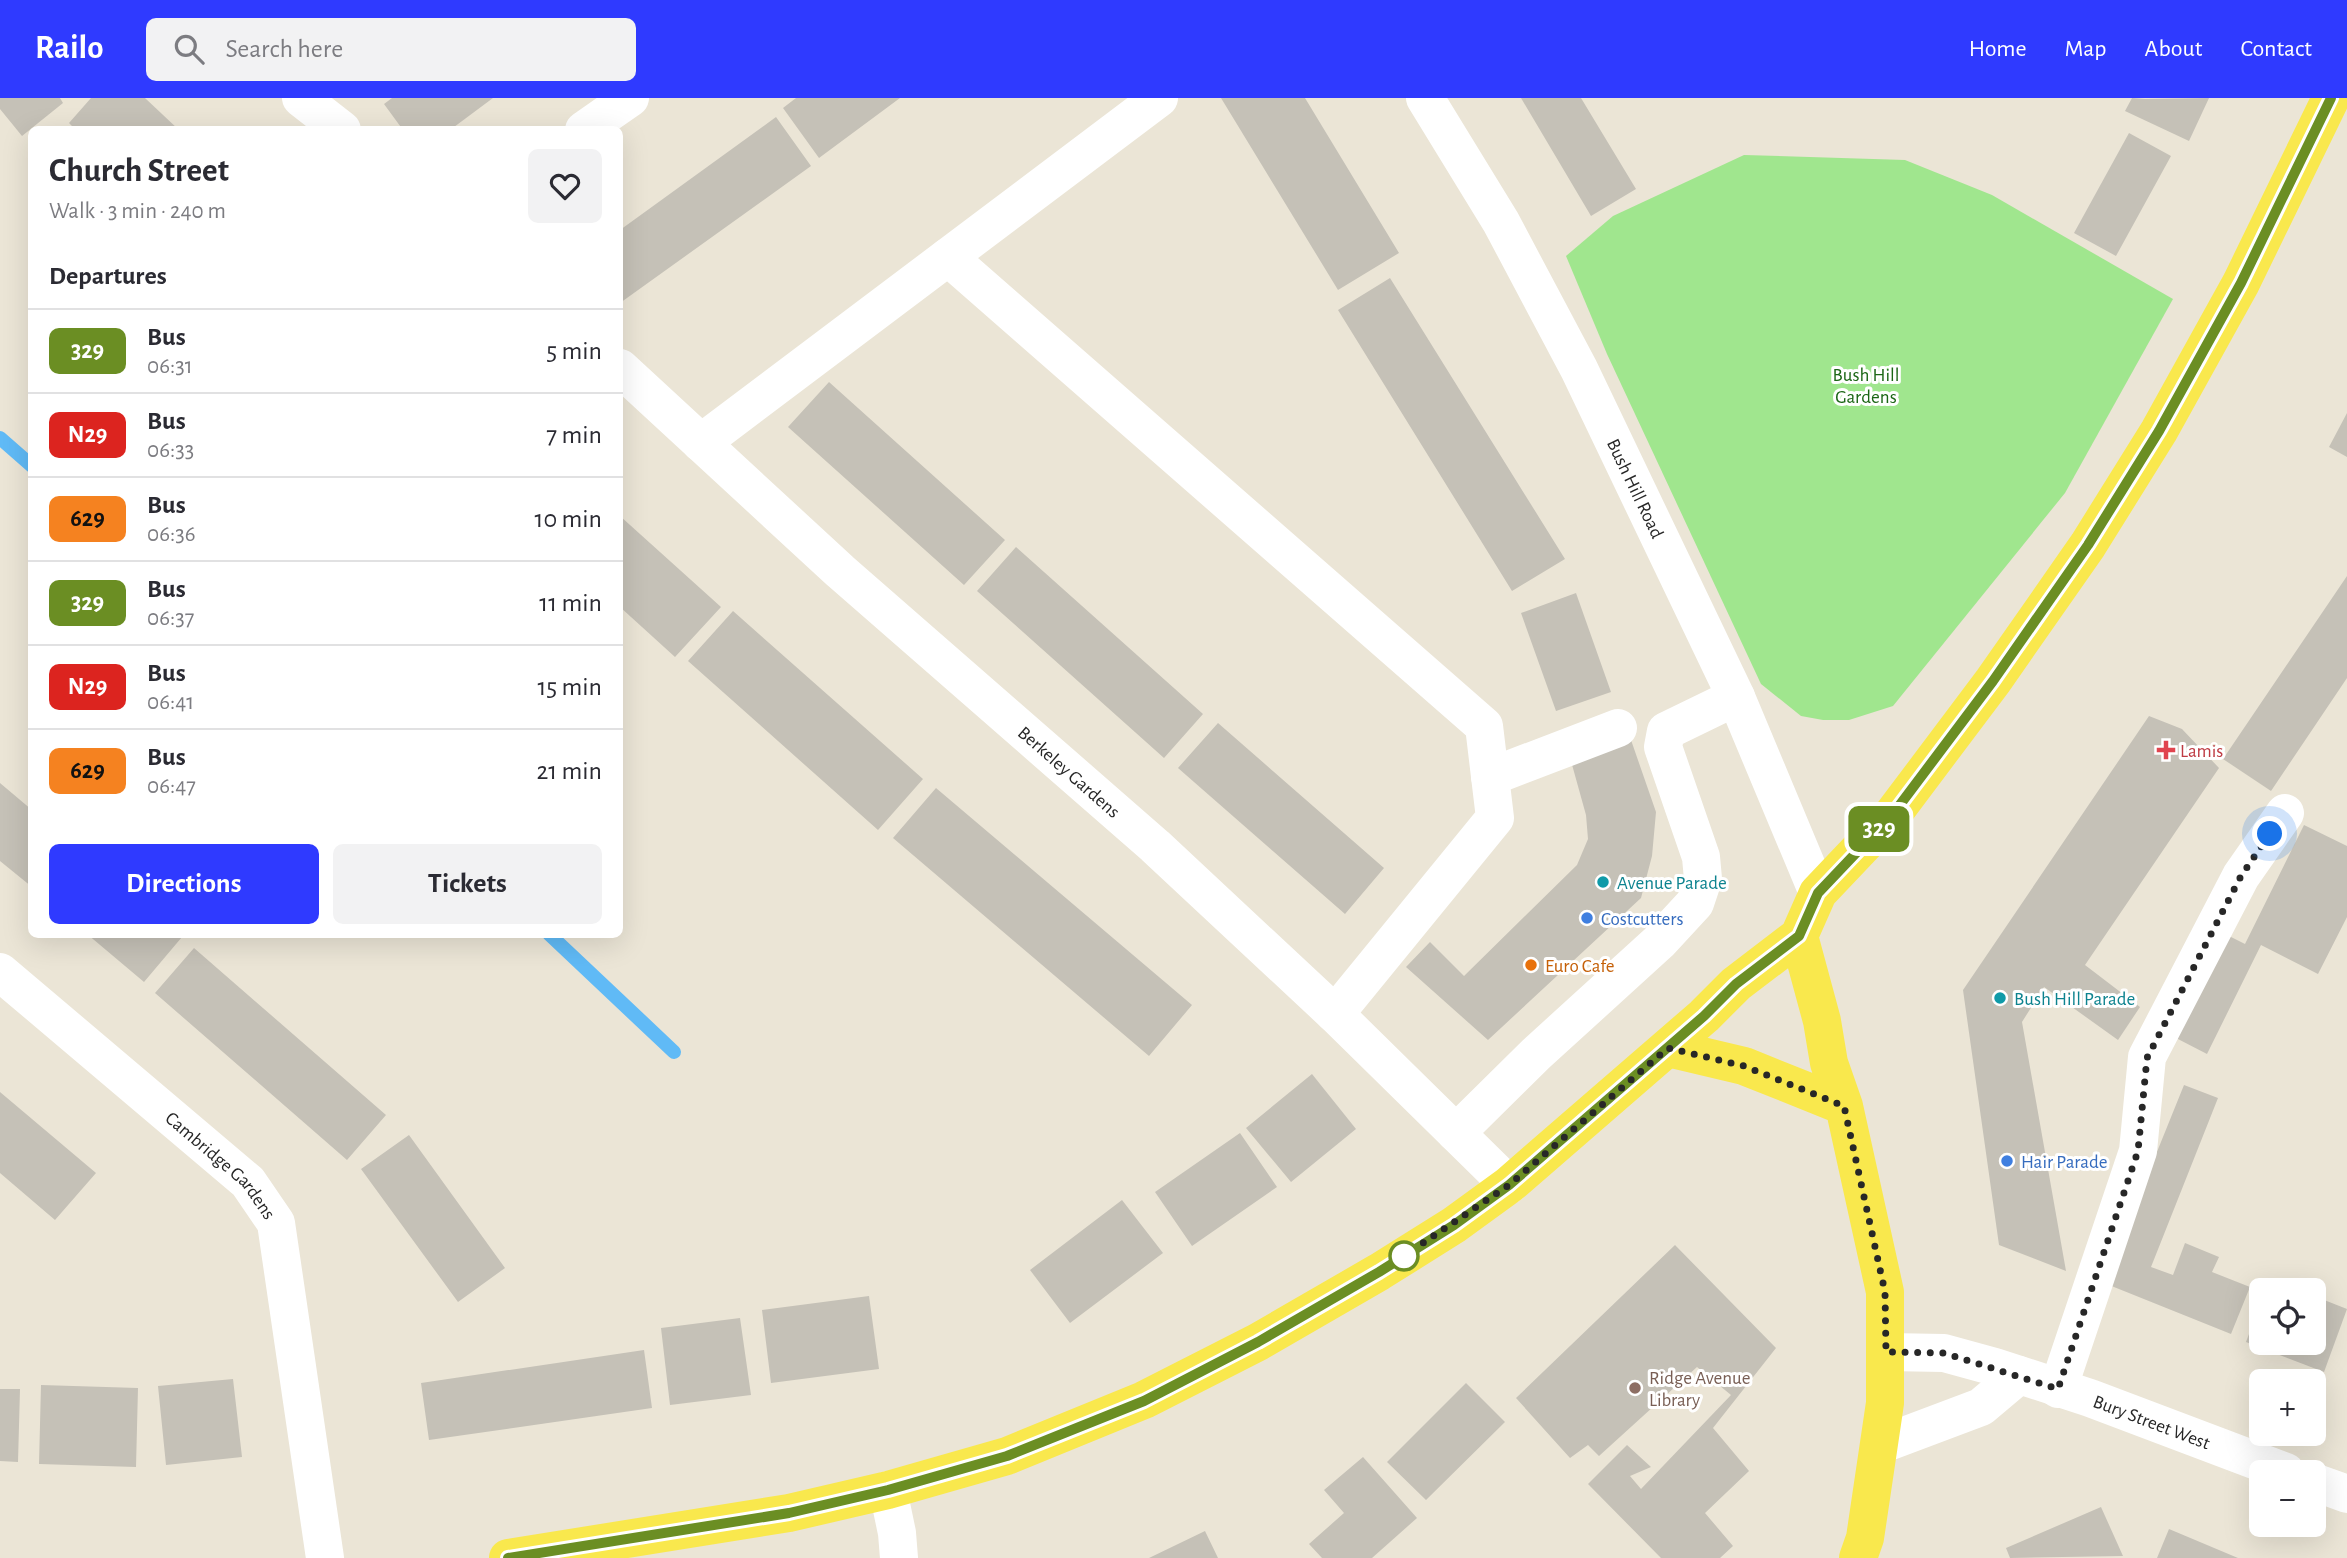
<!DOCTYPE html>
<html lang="en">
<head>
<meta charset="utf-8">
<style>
  :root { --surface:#fff; --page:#f2f2f3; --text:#2b2b33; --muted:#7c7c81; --line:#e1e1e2; --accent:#2f3aff }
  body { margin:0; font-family:"Alegreya Sans",sans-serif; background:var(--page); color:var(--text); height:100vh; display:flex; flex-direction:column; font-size:26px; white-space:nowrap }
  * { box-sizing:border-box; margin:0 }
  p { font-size:23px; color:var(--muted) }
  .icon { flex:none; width:38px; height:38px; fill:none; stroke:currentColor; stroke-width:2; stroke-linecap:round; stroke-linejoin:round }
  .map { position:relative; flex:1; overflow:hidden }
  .panel { position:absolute; left:28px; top:28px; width:595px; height:812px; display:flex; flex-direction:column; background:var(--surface); border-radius:10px; box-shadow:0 7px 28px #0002 }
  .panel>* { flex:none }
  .badge { padding:0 14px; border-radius:10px; font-size:24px; line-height:46px }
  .buttons { position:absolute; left:2249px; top:1180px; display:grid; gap:14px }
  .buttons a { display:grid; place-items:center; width:77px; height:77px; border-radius:10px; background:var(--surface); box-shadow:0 7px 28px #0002; font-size:35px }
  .you { position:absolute; width:35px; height:35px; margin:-18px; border:5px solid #fff; border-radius:50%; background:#1a73e8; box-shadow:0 0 0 10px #1a73e833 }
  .map>.badge { position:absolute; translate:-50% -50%; box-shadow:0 0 0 4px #fff }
  h2 { padding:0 21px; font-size:26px; line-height:63px }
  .round { display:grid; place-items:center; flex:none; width:74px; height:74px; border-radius:10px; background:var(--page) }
  .head { display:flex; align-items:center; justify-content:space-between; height:119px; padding:0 21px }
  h1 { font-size:33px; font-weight:700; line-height:52px }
  .primary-button { display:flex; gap:14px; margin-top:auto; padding:14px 21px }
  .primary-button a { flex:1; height:80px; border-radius:10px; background:var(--accent); color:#fff; font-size:28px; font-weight:700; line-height:80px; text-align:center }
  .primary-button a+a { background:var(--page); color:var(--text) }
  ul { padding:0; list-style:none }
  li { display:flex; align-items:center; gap:21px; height:84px; padding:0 21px; border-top:2px solid var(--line) }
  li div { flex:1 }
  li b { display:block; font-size:26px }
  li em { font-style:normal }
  li .badge { min-width:77px; font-weight:700; text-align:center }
  header { display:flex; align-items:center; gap:42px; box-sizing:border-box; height:98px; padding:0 35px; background:var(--accent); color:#fff }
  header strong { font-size:33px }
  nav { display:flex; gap:38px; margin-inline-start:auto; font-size:24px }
  .search { width:490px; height:63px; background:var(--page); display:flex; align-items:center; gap:18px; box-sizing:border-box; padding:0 24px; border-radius:10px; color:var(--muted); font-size:26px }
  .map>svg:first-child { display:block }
</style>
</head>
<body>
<header>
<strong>Railo</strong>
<div class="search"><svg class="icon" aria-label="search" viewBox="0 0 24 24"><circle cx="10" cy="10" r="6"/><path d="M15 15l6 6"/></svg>Search here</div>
<nav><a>Home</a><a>Map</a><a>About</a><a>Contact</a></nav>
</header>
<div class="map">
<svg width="2347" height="1460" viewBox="0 0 2347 1460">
  <rect width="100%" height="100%" fill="#ebe5d6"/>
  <path fill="#a0e68e" d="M 1744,57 L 1905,62 L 1992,97 L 2173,201 L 2065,395 L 1893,608 L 1849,622 L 1823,622 L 1801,618 L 1761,586 L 1607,256 L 1566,158 L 1613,118 Z"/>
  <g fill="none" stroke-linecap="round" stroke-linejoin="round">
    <path stroke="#60baf6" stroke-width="14" d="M 0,340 L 32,368
      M 549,836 L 674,954"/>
  </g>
  <path fill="#c5c1b7" d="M 0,0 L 60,0 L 63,5 L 22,38 L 0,11 Z
    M 91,0 L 145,0 L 179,32 L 76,32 L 69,25 Z
    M 392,0 L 493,0 L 450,32 L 403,32 L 384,6 Z
    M 796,0 L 900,0 L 819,60 L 783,10 Z
    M 1221,0 L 1305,0 L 1399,155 L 1338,192 Z
    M 1521,0 L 1581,0 L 1636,91 L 1591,118 Z
    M 2132,0 L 2145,1 L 2209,0 L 2189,43 L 2125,13 Z
    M 776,19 L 811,68 L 620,205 L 620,132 Z
    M 2129,35 L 2171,58 L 2116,158 L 2074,135 Z
    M 1390,180 L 1565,461 L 1512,493 L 1338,212 Z
    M 829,284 L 1005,442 L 964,487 L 788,329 Z
    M 2347,315 L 2347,359 L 2329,349 Z
    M 620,418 L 721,509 L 675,559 L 620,509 Z
    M 1016,449 L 1203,616 L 1164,660 L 977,493 Z
    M 2347,478 L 2347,580 L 2271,693 L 2223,661 Z
    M 1576,495 L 1611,594 L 1556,613 L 1521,515 Z
    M 733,513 L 923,681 L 878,732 L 688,563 Z
    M 2149,618 L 2182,631 L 2219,670 L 2085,867 L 2140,909 L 2118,942 L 2044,889 L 2022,924 L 2066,1173 L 1999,1147 L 1963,892 Z
    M 1218,625 L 1384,770 L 1345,816 L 1178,670 Z
    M 1631,642 L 1656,714 L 1652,758 L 1641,800 L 1488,942 L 1406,869 L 1430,844 L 1464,878 L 1577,767 L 1588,741 L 1586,717 L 1571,663 Z
    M 0,685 L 32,712 L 32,789 L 0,763 Z
    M 936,690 L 1192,907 L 1149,958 L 893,740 Z
    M 2304,727 L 2347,748 L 2347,819 L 2318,876 L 2261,847 L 2207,956 L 2176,940 L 2227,837 L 2245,846 Z
    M 87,836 L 179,836 L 182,839 L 144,884 Z
    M 194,850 L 386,1017 L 347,1062 L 155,895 Z
    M 1312,976 L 1356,1031 L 1291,1084 L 1246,1030 Z
    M 2184,987 L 2218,1000 L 2151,1169 L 2173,1177 L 2185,1145 L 2219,1159 L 2212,1174 L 2250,1189 L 2231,1236 L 2104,1185 Z
    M 0,994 L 96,1075 L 55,1122 L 0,1075 Z
    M 1240,1035 L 1277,1089 L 1192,1148 L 1155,1094 Z
    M 409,1037 L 505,1170 L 458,1204 L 361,1071 Z
    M 1122,1102 L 1163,1155 L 1070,1225 L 1030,1172 Z
    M 1675,1147 L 1776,1250 L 1713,1330 L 1749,1373 L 1705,1415 L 1733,1448 L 1720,1460 L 1661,1460 L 1588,1386 L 1627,1347 L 1651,1369 L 1630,1378 L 1641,1391 L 1731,1297 L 1697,1269 L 1599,1358 L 1588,1347 L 1570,1360 L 1516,1300 Z
    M 2269,1181 L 2296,1192 L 2265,1192 Z
    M 869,1198 L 879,1271 L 771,1285 L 762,1212 Z
    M 2314,1198 L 2347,1211 L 2324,1274 L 2246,1244 L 2261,1204 L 2261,1244 L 2314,1244 Z
    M 740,1220 L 751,1297 L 670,1307 L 661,1230 Z
    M 644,1252 L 652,1310 L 429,1342 L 421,1285 Z
    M 233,1281 L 242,1359 L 166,1367 L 158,1288 Z
    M 1466,1285 L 1505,1324 L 1426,1402 L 1387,1364 Z
    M 41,1287 L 138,1290 L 136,1369 L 39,1366 Z
    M 0,1291 L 20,1291 L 18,1364 L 0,1363 Z
    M 1363,1359 L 1417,1420 L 1372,1460 L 1322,1460 L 1309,1446 L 1344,1415 L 1324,1392 Z
    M 2101,1409 L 2123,1458 L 2010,1460 L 2006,1450 Z
    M 2169,1431 L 2238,1460 L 2157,1460 Z
    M 1205,1433 L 1218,1460 L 1149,1460 Z"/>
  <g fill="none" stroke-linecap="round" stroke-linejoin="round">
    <g stroke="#fff" stroke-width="38">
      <path d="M 301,0 L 342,32"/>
      <path id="s1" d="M 1425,0 L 1501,124 L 1579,271 L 1736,599 L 1818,795"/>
      <path d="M 584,32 L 630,0"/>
      <path d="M 948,159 L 1484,628 L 1495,720 L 1335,916"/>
      <path id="s2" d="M 620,270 L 840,473 L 1155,748 L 1335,916 L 1509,1087"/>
      <path d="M 701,345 L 1159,0"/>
      <path d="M 1490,679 L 1618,630"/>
      <path id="s3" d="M 0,874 L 248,1084 L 276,1125 L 325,1460"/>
      <path d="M 1456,1035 L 1536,956 L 1659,844 L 1695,805 L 1703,781 L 1701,759 L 1663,649 L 1666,633 L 1736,599"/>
      <path id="s4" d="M 1887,1254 L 1944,1255 L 1995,1269 L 2090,1300 L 2286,1374"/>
      <path d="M 2058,1291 L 2138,1053 L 2147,959 L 2241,778 L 2285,715"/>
      <path d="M 1880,1347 L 1981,1309 L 2019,1277"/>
      <path d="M 2314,1384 L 2347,1396"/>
      <path d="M 888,1392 L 897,1435 L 899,1460"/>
    </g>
    <path stroke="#f9e84d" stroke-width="38" d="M 1799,838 L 1822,923 L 1829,965 L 1844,1008 L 1885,1194 L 1885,1305 L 1865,1440 L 1858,1460
      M 1668,950 L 1744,968 L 1844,1008
      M 508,1460 L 789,1415 L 888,1392 L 1007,1358 L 1144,1302 L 1258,1244 L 1379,1174 L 1454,1127 L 1509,1087 L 1704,918 L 1736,886 L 1799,838 L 1818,795 L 1893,716 L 1993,583 L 2088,447 L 2159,333 L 2241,185 L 2331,0"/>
  </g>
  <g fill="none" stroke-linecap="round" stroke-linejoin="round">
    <g stroke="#fff" stroke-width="16">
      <path id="line" d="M 508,1460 L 789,1415 L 888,1392 L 1007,1358 L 1144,1303 L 1258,1244 L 1379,1174 L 1454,1127 L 1509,1087 L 1704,918 L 1736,886 L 1799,838 L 1818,795 L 1893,716 L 1993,583 L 2088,447 L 2159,333 L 2241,185 L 2331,0"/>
    </g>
    <use href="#line" stroke="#6b8e23" stroke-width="10"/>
    <path stroke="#272727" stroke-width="7" stroke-dasharray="0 12.6" d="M 1404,1158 L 1398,1162 L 1509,1087 L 1668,950 L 1744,968 L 1844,1008 L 1885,1194 L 1886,1254 L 1944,1255 L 2058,1291 L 2138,1053 L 2147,960 L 2241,778 L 2270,736"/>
  </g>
  <path fill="#e0444e" stroke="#fff" stroke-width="2.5" d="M2162.5 641.5h7v7h7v7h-7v7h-7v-7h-7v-7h7z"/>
  <g fill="#0f9aa8" stroke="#fff" stroke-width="2.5">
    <circle cx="1603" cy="784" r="7"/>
    <circle cx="2000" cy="900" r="7"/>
  </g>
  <g fill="#3f7fe0" stroke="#fff" stroke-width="2.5">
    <circle cx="1587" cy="820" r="7"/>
    <circle cx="2007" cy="1063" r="7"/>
  </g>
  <circle fill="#e8710a" stroke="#fff" stroke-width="2.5" cx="1531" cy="867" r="7"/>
  <circle fill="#fff" stroke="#6b8e23" stroke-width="3.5" cx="1404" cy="1158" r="14"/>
  <circle fill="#8d6e63" stroke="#fff" stroke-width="2.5" cx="1635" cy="1290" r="7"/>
  <g text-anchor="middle" stroke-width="6" stroke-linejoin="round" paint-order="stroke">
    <g font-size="19" fill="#1a6614" stroke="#fff">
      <text x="1866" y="283">Bush Hill<tspan x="1866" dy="22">Gardens</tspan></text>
    </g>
    <g font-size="19" fill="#272727" stroke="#fff">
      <text dy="7" stroke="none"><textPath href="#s1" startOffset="444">Bush Hill Road</textPath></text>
      <text dy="7" stroke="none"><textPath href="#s2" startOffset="604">Berkeley Gardens</textPath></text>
      <text dy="7" stroke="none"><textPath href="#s3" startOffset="294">Cambridge Gardens</textPath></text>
      <text dy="7" stroke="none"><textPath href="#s4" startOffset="276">Bury Street West</textPath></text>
    </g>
    <g font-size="19" fill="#be3a42" stroke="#fff" text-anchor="start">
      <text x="2180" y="659">Lamis</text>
    </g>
    <g font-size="19" fill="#0d838f" stroke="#fff" text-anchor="start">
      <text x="1617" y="791">Avenue Parade</text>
      <text x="2014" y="907">Bush Hill Parade</text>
    </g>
    <g font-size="19" fill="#366cbe" stroke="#fff" text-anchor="start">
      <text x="1601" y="827">Costcutters</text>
      <text x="2021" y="1070">Hair Parade</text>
    </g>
    <g font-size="19" fill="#c56008" stroke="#fff" text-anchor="start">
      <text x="1545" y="874">Euro Cafe</text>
    </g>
    <g font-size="19" fill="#785e54" stroke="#fff" text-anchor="start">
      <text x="1649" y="1286">Ridge Avenue<tspan x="1649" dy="22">Library</tspan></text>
    </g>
  </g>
</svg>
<div class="buttons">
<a><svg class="icon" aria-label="locate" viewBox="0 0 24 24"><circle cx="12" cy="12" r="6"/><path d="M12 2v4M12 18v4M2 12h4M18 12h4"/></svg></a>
<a>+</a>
<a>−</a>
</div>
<div class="you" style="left:2270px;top:736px"></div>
<b class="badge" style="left:1879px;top:731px;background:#6b8e23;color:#fff">329</b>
<section class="panel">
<div class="head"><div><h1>Church Street</h1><p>Walk · 3 min · 240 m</p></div><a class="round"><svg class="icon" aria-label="heart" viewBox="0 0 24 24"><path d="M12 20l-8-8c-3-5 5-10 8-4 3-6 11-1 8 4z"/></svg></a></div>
<h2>Departures</h2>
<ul>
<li><span class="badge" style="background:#6b8e23;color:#fff">329</span><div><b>Bus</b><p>06:31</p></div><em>5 min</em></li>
<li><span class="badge" style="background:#dc241f;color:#fff">N29</span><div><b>Bus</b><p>06:33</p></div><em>7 min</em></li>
<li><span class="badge" style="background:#f58220;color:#111">629</span><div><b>Bus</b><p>06:36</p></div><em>10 min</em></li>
<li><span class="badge" style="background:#6b8e23;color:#fff">329</span><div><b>Bus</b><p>06:37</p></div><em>11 min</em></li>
<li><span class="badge" style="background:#dc241f;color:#fff">N29</span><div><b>Bus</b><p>06:41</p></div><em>15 min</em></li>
<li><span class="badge" style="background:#f58220;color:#111">629</span><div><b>Bus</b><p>06:47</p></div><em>21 min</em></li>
</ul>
<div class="primary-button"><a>Directions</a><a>Tickets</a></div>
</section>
</div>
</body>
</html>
